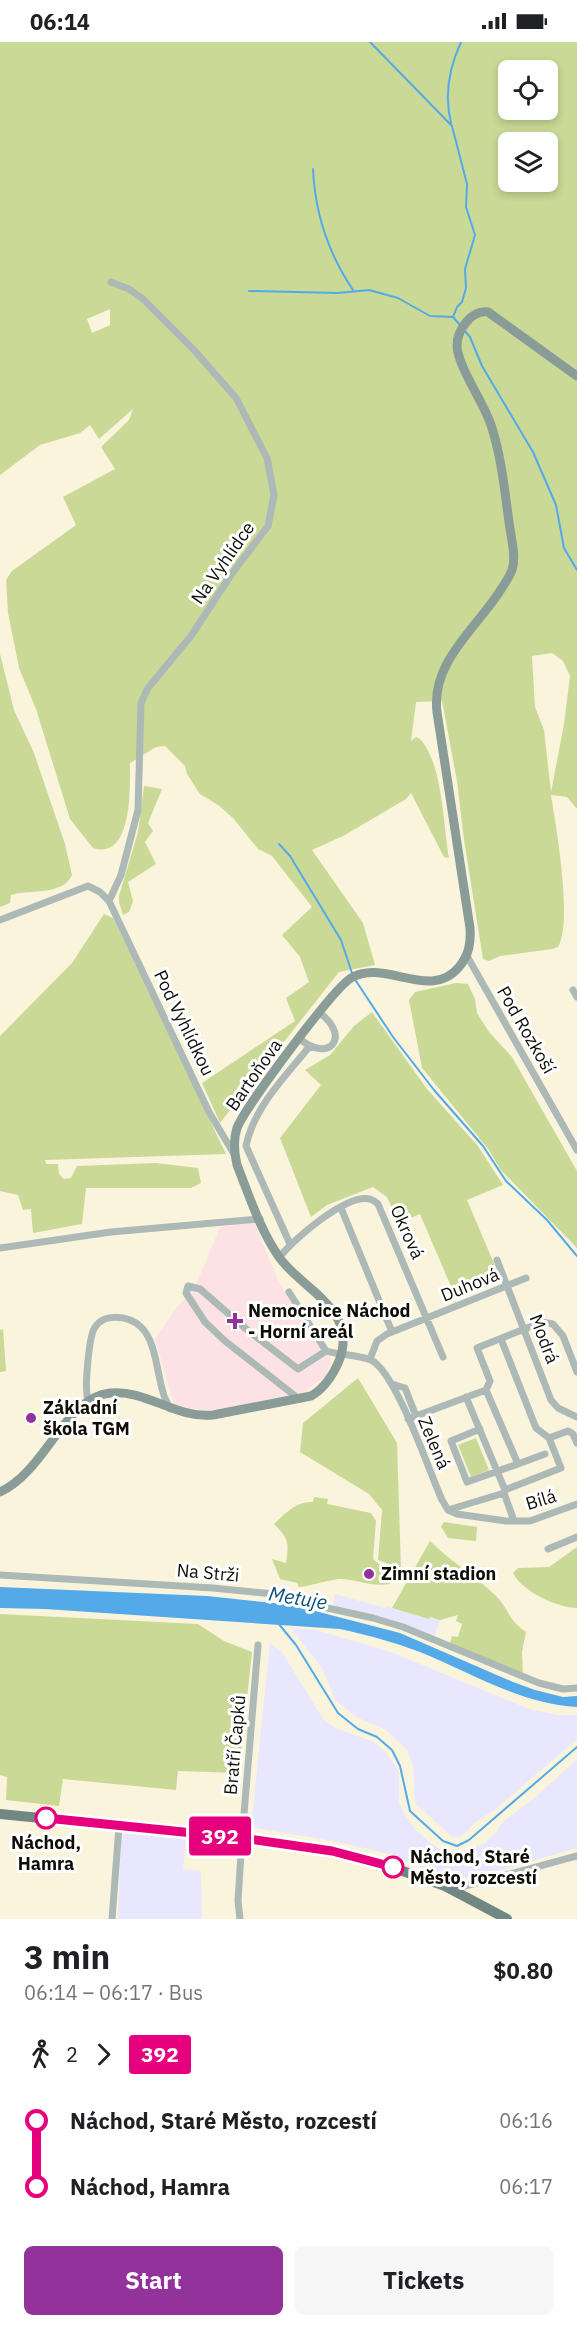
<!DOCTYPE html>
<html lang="en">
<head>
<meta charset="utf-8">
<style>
  :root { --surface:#fff; --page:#f6f6f6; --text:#202124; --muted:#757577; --accent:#92329a }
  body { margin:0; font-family:"IBM Plex Sans",sans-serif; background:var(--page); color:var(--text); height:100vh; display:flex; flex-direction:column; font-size:22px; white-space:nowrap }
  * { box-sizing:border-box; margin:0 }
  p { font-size:20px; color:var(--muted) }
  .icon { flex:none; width:33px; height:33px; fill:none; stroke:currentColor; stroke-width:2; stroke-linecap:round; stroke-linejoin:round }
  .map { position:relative; height:1877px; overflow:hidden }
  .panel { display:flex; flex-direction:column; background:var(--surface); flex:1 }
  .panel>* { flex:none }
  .badge { padding:0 12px; border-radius:4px; font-size:21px; line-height:39px }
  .buttons { position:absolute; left:498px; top:18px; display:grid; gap:12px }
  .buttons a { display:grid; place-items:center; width:60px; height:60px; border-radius:9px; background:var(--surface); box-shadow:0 3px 9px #0003; font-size:30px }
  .map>.badge { position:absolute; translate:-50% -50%; box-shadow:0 0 0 3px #fff }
  .legs { display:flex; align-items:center; gap:9px; height:66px; padding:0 24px; font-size:20px }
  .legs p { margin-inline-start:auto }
  .summary { display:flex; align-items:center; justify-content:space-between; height:102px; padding:0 24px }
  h1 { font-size:33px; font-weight:700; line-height:45px }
  .action { display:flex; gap:12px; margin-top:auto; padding:12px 24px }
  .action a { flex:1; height:69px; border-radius:9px; background:var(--accent); color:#fff; font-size:24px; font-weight:700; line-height:69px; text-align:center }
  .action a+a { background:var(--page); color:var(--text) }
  ul { padding:0 24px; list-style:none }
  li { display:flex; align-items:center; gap:21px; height:66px; font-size:22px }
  li i { display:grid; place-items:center; width:9px; height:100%; margin:0 8px; background:currentColor }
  li i::after { content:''; width:15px; height:15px; margin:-8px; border:4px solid; border-radius:50%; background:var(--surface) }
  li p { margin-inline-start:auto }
  li:first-child i { background:linear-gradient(#0000 50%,currentColor 0) }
  li:last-child i { background:linear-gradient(currentColor 50%,#0000 0) }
  .status { display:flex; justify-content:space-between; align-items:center; height:42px; padding:0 30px; background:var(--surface); direction:ltr }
  .status svg { height:16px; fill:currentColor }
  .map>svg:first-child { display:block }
</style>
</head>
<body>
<div class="status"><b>06:14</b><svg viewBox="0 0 49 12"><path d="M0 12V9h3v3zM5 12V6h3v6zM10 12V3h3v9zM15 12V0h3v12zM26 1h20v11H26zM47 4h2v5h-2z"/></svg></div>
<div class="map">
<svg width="577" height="1877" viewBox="0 0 577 1877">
  <rect width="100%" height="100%" fill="#faf4dd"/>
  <path fill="#e9e7fd" d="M 335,1552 L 385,1566 L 386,1564 L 428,1577 L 430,1575 L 440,1578 L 433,1598 L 371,1576 L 331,1569 Z
    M 290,1585 L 319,1589 L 391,1610 L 529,1667 L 558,1673 L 577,1673 L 577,1697 L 495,1768 L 476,1780 L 465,1791 L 458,1796 L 452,1795 L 415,1761 L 413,1723 L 407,1708 L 386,1688 L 356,1675 L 335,1658 L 322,1626 Z
    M 270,1601 L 282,1610 L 323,1677 L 335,1686 L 372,1699 L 386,1710 L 399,1730 L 399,1760 L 404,1771 L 416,1788 L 434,1804 L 443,1809 L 475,1812 L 476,1804 L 485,1801 L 496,1790 L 504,1779 L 538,1753 L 577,1717 L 577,1806 L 488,1832 L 455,1837 L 385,1811 L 338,1800 L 251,1785 Z
    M 125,1791 L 186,1797 L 183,1827 L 201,1829 L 202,1877 L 118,1877 L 121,1794 Z"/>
  <path fill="#fde2e5" d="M 254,1180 L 279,1240 L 309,1289 L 331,1318 L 326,1334 L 305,1350 L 269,1360 L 205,1369 L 174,1363 L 155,1297 L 174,1269 L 196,1243 L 220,1185 Z"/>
  <path fill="#cad996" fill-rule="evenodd" d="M 0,0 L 577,0 L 577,767 L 567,755 L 551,753 C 556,784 573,880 558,905 L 552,907 L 500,914 L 489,919 L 483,917 L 464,798 L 457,739 L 442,659 L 416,660 L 411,699 L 416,695 L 420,697 C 443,722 443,782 449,816 L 444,815 L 411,751 L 406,757 L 345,793 L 312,808 L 363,881 L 375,923 L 339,930 L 220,1081 L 202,1041 L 295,979 L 286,956 L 309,940 L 300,915 L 282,893 L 312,865 L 272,814 L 258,807 L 233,776 L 218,763 L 200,752 L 187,732 L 185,724 L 165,704 L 156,705 L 130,721 C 130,744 133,819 93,806 L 70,777 L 36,667 L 19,626 L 8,571 L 6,538 L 12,529 L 76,483 L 63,455 L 115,427 L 101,405 L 129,378 L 133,367 L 99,397 L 90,383 L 80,391 L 40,403 L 0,433 ZM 508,28 L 548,28 L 548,68 L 508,68 ZM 508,100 L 548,100 L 548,140 L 508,140 ZM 110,267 L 110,283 L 92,291 L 87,277 ZM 552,611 L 563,619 L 570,634 L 564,682 L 551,750 L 544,688 L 535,665 L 532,614 Z
    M 0,612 L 14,668 L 34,711 L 65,802 L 72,833 C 63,854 29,847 11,853 L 10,861 L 0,865 Z
    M 144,744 L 162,747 L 148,781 L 153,789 L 145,800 L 156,822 L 128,840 L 133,859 L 129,870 L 123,873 L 119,860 L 119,854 L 138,790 Z
    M 104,872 L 113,876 L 226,1112 L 45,1118 L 46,1122 L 58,1122 L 59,1132 L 64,1137 L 71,1136 L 77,1124 L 156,1121 L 198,1126 L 201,1141 L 191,1146 L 86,1146 L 82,1182 L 33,1191 L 31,1167 L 23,1168 L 18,1153 L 0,1149 L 0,994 L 72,921 Z
    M 456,941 L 468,942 L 475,957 L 477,971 L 489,990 L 512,1015 L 577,1129 L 577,1206 L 500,1127 L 489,1108 L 422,1026 L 409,958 L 415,950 Z
    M 372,970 L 427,1047 L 478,1104 L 503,1143 L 467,1158 L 501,1238 L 456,1256 L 420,1172 L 399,1181 L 387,1155 L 373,1145 L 327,1163 L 311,1175 L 280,1096 L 321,1043 L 305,1028 L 330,1013 L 354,984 Z
    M 3,1287 L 6,1329 L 0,1330 L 0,1288 Z
    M 358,1336 L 397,1401 L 401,1527 L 378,1518 L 382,1468 L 369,1452 L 300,1410 L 303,1381 Z
    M 476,1396 L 489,1428 L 471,1435 L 458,1403 Z
    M 314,1455 L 328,1457 L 327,1462 L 371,1471 L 376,1479 L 373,1517 L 390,1532 L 390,1542 C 373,1545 359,1538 342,1537 C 334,1536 311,1544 299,1545 L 297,1541 L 280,1537 L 272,1517 L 286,1521 C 289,1500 289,1497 274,1482 C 286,1471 296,1459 313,1460 Z
    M 444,1480 L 477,1485 L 476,1499 L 448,1496 L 441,1485 Z
    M 430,1499 C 451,1520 476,1534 496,1554 C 510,1568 507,1577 526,1590 L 522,1610 L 523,1632 L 450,1601 L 452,1594 L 458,1595 L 462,1582 L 456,1579 L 458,1573 L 440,1578 L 430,1575 L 429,1577 L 392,1566 Z
    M 577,1505 L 577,1566 C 558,1566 521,1549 513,1531 L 518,1526 L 549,1525 Z
    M 0,1572 L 198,1582 L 224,1599 L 252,1610 L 239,1731 L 178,1729 L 176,1748 L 63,1737 L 59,1764 L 6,1758 L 7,1735 L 0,1733 Z"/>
  <path fill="#54a9e9" d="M 0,1545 L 207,1554 L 292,1563 L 400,1591 L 513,1640 L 535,1648 L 563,1655 L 577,1654 L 577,1665 C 520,1662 472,1631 420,1610 C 394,1600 367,1593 340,1587 L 45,1567 L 0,1566 Z"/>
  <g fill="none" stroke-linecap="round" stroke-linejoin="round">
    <path stroke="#54a9e9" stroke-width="2" d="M 370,0 L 452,84 L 467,142 L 466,165 L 475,193 L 465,227 L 466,246 L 462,260 L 457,265 L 453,275 L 460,283
      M 451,81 C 444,53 449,26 461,0
      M 313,127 C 315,172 328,211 353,248
      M 249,249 L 338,251 L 369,248 L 398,256 L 430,274 L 453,275
      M 464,288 L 470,295 L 482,324 L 533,410 L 556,463 L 564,506 L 577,528
      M 279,802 L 290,814 L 341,898 L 353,934
      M 356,939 L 393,995 L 434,1048 L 483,1104 L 506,1139 L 547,1178 L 577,1214
      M 278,1581 L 296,1603 L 338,1671 L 358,1687 L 377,1695 L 392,1708 L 400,1724 L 410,1769 L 443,1799 L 457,1804 L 469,1798 L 577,1705"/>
    <path stroke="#acb9b6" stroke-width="7" d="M 109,859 L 121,833 L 138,768 L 141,661 L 148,646 L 191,594 L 231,533 L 268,484 L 274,453 L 267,416 L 236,356 L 194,308 L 143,257 L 129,247 L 111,240
      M 0,878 L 88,844 L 100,850 L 109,859 L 209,1070 L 234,1112
      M 467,914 L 577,1108
      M 573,948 L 577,955
      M 300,997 C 328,1021 352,996 320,971
      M 341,1166 L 392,1290
      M 290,1202 L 246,1104 C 254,1065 285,1035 309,1005
      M 0,1206 L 111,1190 L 260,1177
      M 279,1216 C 292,1198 347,1151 370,1157 C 373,1158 376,1160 378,1162 L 443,1315
      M 497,1218 L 551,1358 L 558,1366 L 577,1375
      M 289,1250 L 326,1309
      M 501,1297 L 536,1386 L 549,1396 L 568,1389 L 573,1392 L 577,1401
      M 370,1317 L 377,1299 L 387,1292 L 526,1236
      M 392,1342 L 405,1346 L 416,1374
      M 486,1348 L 490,1339 L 477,1306 L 542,1280 L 553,1282 L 563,1294 L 577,1330
      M 466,1355 L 505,1448 L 504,1451 L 514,1479
      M 299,1357 L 225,1299 L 205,1280 L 186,1251 L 188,1244 L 200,1247 L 245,1286 L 298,1327 L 326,1309 C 339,1313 360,1313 371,1318 C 396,1330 429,1429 442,1458 L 448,1468 L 457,1472 L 506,1479 L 530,1479 L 577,1462
      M 88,1358 C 84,1346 89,1301 93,1289 C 101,1270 128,1273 141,1285 C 156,1299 157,1332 163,1350 C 164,1356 168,1361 170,1367
      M 408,1377 L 486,1348 L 518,1422 L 467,1440 L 451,1399 L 480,1387
      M 518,1422 L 545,1412
      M 505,1448 L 561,1426 L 549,1396
      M 448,1468 L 504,1451
      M 548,1507 L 577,1495
      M 0,1533 L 213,1546 L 284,1553 L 309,1562 L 373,1576 L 403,1585 L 539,1641 L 563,1647 L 577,1646
      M 454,1847 L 577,1814
      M 112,1877 L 119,1784
      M 240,1877 L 238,1859 L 242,1796 L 258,1603"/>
    <path stroke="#8a9c98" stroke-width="9" d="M 0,1450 C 46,1429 64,1356 110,1351 C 146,1347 176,1377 213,1373 L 311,1354 C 325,1346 333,1333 339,1319 C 359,1267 302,1248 279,1215 C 260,1188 249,1153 237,1123 C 234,1110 233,1098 237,1086 C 245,1065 333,947 351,936 C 385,916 430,960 459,925 C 469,913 471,901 470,886 L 437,670 C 431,622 473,589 498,552 C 503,544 509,536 512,528 C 516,516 512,500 510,487 C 505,453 502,416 491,383 C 484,361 458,325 457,304 C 457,288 471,268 488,270 L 577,334"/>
    <path stroke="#718782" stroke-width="10" d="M 0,1772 L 242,1796 L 332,1809 L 380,1821 L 445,1844 L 507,1877"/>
  </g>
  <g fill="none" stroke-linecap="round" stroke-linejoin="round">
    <g stroke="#fff" stroke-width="14">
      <path id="line-1" d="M 46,1776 L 242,1796 L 332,1809 L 393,1825"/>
    </g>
    <use href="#line-1" stroke="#e6007e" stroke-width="9"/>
  </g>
  <g fill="#92329a" stroke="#fff" stroke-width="2">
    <path d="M232 1270h6v6h6v6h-6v6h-6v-6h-6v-6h6z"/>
    <circle cx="31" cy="1376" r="6"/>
    <circle cx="369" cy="1532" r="6"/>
  </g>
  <g fill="#fff" stroke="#e6007e" stroke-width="3">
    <circle cx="46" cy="1776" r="10"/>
    <circle cx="393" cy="1825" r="10"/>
  </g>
  <g text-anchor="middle" stroke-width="6" stroke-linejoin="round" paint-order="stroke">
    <g font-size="18" fill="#0e0d06" stroke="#fff">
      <text transform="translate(223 521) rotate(-55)" y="6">Na Vyhlídce</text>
      <text transform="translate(184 981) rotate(64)" y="6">Pod Vyhlídkou</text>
      <text transform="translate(526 988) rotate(60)" y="6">Pod Rozkoší</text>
      <text transform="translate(254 1033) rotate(-55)" y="6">Bartoňova</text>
      <text transform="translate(407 1190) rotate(66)" y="6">Okrová</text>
      <text transform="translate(470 1243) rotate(-22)" y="6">Duhová</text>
      <text transform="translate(544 1297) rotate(69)" y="6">Modrá</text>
      <text transform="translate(434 1401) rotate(67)" y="6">Zelená</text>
      <text transform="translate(541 1458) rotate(-17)" y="6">Bílá</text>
      <text transform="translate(208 1531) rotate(5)" y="6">Na Strži</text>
      <text transform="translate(235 1703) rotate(-85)" y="6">Bratří Čapků</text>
    </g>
    <g font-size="18" font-weight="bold" fill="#0e0d06" stroke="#fff" text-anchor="start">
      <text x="248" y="1275">Nemocnice Náchod<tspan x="248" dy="21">- Horní areál</tspan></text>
      <text x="43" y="1372">Základní<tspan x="43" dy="21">škola TGM</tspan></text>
      <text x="381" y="1538">Zimní stadion</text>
    </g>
    <g font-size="18" font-weight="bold" fill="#0e0d06" stroke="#fff">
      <text x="46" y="1807">Náchod,<tspan x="46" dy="21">Hamra</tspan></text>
      <text x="410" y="1821" text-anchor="start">Náchod, Staré<tspan x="410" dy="21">Město, rozcestí</tspan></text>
    </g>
    <g font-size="20" font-style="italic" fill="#0d4f79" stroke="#fff">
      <text transform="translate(298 1556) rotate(9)" y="7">Metuje</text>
    </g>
  </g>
</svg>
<div class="buttons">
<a><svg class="icon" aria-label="locate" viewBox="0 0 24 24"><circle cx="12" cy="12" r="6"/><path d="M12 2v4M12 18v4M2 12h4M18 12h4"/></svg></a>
<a><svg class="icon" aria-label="layers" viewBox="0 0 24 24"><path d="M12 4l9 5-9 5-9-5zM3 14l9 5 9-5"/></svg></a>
</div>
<b class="badge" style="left:220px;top:1794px;background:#e6007e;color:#fff">392</b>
</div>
<section class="panel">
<div class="summary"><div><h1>3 min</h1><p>06:14 – 06:17 · Bus</p></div><b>$0.80</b></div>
<div class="legs"><svg class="icon" aria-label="walk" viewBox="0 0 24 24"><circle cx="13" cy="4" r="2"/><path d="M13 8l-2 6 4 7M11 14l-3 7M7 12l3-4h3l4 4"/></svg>2<svg class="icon" aria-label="forward" viewBox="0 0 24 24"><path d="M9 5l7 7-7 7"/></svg><b class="badge" style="background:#e6007e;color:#fff">392</b></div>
<ul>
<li><i style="color:#e6007e"></i><b>Náchod, Staré Město, rozcestí</b><p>06:16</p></li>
<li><i style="color:#e6007e"></i><b>Náchod, Hamra</b><p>06:17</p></li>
</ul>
<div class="action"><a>Start</a><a>Tickets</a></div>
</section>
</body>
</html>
